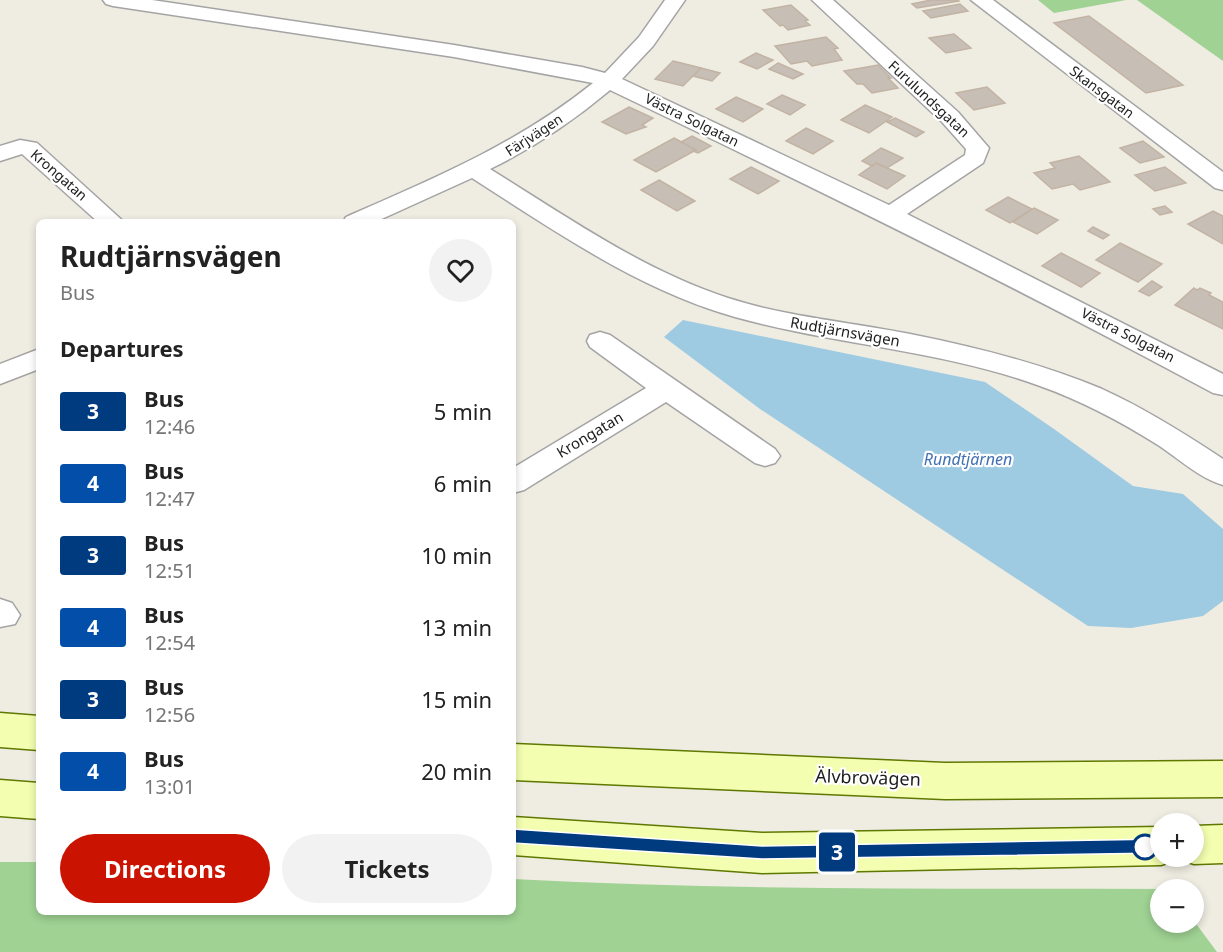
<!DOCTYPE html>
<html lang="en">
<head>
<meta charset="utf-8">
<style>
  :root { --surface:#fff; --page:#f2f2f2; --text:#222; --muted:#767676; --accent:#ca1300 }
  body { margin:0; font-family:"Noto Sans",sans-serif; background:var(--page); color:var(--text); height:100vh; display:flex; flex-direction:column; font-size:22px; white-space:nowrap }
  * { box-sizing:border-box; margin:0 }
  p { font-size:20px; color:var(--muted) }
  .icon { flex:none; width:33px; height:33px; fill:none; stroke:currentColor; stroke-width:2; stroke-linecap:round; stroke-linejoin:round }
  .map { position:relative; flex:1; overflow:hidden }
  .panel { position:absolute; left:36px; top:219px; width:480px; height:696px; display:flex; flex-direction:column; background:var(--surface); border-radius:9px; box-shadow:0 3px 9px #0003 }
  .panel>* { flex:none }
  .badge { padding:0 12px; border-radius:4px; font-size:21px; line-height:39px }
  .tools { position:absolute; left:1150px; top:813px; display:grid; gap:12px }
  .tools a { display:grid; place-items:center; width:54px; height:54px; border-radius:50%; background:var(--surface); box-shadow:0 3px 9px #0003; font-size:30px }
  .map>.badge { position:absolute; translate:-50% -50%; box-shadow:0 0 0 3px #fff }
  h2 { padding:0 24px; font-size:22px; line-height:54px }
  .round { display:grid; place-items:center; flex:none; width:63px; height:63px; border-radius:32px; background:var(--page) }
  .head { display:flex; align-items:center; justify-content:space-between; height:102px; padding:0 24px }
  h1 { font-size:28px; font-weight:700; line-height:45px }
  .button { display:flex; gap:12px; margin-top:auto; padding:12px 24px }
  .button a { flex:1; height:69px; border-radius:36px; background:var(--accent); color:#fff; font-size:24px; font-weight:700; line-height:69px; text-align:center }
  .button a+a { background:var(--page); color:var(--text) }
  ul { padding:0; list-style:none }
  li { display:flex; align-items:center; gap:18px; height:72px; padding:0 24px }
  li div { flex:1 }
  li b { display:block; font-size:22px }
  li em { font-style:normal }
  li .badge { min-width:66px; font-weight:700; text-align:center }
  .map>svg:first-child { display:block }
</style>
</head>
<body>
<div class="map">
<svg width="1223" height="952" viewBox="0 0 1223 952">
  <rect width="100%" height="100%" fill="#efece2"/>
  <path fill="#9fd293" d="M 1038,0 L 1126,0 L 1054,13 Z
    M 1137,0 L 1223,0 L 1223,61 Z
    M 39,862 L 39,912 L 513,912 L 513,879 C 732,891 952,888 1171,889 L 1161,890 L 1161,922 L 1194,921 L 1217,952 L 0,952 L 0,862 Z"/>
  <path fill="#9ecbe1" d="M 683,320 L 985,382 L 1054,429 L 1133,486 L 1183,494 L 1223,529 L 1223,601 L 1203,616 L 1131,628 L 1088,626 L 760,409 L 664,337 Z"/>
  <path fill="#c7beb5" stroke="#c2b3a3" stroke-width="1.5" d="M 931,0 L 958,0 L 959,1 L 917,8 L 912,4 Z
    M 960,4 L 968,11 L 931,18 L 923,11 Z
    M 791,5 L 808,20 L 805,21 L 810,25 L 788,30 L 783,25 L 780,26 L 763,10 Z
    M 1089,16 L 1183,85 L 1146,93 L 1054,23 Z
    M 954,34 L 971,48 L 946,53 L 929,38 Z
    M 826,37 L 838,48 L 834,49 L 842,60 L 812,66 L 807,61 L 791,64 L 775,46 Z
    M 756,53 L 773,60 L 757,69 L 740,62 Z
    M 673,61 L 701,68 L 683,86 L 655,79 Z
    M 778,63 L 803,74 L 793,79 L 769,69 Z
    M 878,65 L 891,78 L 888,78 L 898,88 L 872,93 L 863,84 L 857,84 L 844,71 Z
    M 701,68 L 720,73 L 712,81 L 693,76 Z
    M 987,87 L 1005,103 L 974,110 L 956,93 Z
    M 782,95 L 805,105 L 790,115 L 767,104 Z
    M 736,97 L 763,109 L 743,122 L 716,109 Z
    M 865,105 L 892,117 L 869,133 L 841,120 Z
    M 629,107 L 653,118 L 642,125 L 646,127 L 626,134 L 602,122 Z
    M 895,118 L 924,132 L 916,137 L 887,122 Z
    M 806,128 L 833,141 L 813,154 L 786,141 Z
    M 692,136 L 711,146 L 698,153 L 693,151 L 696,150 L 681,142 Z
    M 674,138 L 696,150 L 656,172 L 634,160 Z
    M 1143,141 L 1164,157 L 1140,163 L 1120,148 Z
    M 881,148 L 903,158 L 887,168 L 876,163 L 872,166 L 862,161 Z
    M 1079,156 L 1110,182 L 1080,190 L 1073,184 L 1052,189 L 1034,173 L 1055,168 L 1050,163 Z
    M 876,163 L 887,168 L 905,176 L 887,189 L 859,175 Z
    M 751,167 L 779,181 L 758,194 L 730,179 Z
    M 1165,167 L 1186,183 L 1155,191 L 1135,175 Z
    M 659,180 L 695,201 L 677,211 L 641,190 Z
    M 1008,197 L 1032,209 L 1010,223 L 986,210 Z
    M 1165,206 L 1172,212 L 1160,215 L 1153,209 Z
    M 1034,208 L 1058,220 L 1037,234 L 1013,222 Z
    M 1213,211 L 1223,216 L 1223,244 L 1188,224 Z
    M 1093,227 L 1109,235 L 1103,239 L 1088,231 Z
    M 1120,243 L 1162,264 L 1138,282 L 1096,260 Z
    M 1061,253 L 1100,273 L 1081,287 L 1042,266 Z
    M 1152,281 L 1162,287 L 1149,296 L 1139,291 Z
    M 1194,288 L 1197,290 L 1200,288 L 1211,293 L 1209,295 L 1223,302 L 1223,329 L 1175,305 Z"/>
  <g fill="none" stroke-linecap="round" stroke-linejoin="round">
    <g stroke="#a4a4a4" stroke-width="3">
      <path id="minor" d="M 103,0 L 152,0 L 454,45 L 582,67 L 605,73 L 639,37 L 665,0 L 685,0 L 653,46 L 622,79 L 889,205 L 965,155 L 966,149 L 942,122 L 812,0 L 833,0 L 958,112 L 989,148 L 983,163 L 907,214 L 1223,374 L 1223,395 L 1213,393 C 1015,286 813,187 610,90 C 573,121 533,148 490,169 C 566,216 642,270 728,298 C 787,317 850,322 910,334 C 975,347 1040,363 1102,389 C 1144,408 1184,433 1223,459 L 1223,485 C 1199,478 1178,458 1158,445 C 1120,421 1082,401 1040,386 C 942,350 836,345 735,317 C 639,290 555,231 472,178 L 375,222 L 343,222 L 346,217 C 433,179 519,143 593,83 L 454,57 L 113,6 L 106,4 Z
        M 971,0 L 993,0 L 1223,172 L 1223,190 L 1215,188 Z
        M 20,140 L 37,143 L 124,222 L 98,222 L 22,154 L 0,161 L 0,146 Z
        M 600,332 L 610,335 L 775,449 L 780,456 L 775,463 L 765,466 L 755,463 L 666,402 L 524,490 L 513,493 L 513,468 L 646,388 L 590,347 L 587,341 L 590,335 Z
        M 39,349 L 39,369 L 0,384 L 0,364 Z
        M 0,599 L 12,603 L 20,615 L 15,624 L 0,627 Z"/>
    </g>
    <g stroke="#5f7800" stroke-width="3">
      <path id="secondary" d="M 0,713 L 39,716 L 39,750 L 0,747 Z
        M 513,744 L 945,763 L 1223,761 L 1223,797 L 945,799 L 513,780 Z
        M 0,780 L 39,783 L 39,819 L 0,816 Z
        M 513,817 L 762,833 L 1161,827 L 1161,856 L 1177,856 L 1176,860 L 1161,865 L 762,873 L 513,855 Z
        M 1223,825 L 1223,863 L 1194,864 L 1179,859 L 1178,856 L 1194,856 L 1194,826 Z"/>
    </g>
    <use href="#minor" fill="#fff" fill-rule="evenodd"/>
    <use href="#secondary" fill="#f3feb0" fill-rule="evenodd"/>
  </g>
  <path fill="#003b80" stroke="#fff" stroke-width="1.5" d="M 513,829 L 762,846 L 1161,839 L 1166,841 L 1168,846 L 1166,851 L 1161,853 L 762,859 L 513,843 L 508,841 L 506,836 L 508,831 Z"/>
  <circle fill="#fff" stroke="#003b80" stroke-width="3" cx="1145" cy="847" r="12"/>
  <g text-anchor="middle" stroke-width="4.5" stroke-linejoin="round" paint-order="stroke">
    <g font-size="14" fill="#1d1d1d" stroke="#fff">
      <text transform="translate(1102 92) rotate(37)" y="5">Skansgatan</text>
      <text transform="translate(929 99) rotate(43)" y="5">Furulundsgatan</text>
      <text transform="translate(692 120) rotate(26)" y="5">Västra Solgatan</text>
      <text transform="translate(534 135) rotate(-33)" y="5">Färjvägen</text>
      <text transform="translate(59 175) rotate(41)" y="5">Krongatan</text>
      <text transform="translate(1128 335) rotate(27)" y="5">Västra Solgatan</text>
    </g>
    <g font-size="15" fill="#1d1d1d" stroke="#fff">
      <text transform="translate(845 332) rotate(10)" y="5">Rudtjärnsvägen</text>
      <text transform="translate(590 435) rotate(-31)" y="5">Krongatan</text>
    </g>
    <g font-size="16" font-style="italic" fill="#4270b4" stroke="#fff">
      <text x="968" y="465">Rundtjärnen</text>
    </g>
    <g font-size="18" fill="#1d1d1d" stroke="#fff">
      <text transform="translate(868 778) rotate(2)" y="6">Älvbrovägen</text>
    </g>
  </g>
</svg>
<div class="tools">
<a>+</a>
<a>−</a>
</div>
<b class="badge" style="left:837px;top:852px;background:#003b80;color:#fff">3</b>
<section class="panel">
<div class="head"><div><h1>Rudtjärnsvägen</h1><p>Bus</p></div><a class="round"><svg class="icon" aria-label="heart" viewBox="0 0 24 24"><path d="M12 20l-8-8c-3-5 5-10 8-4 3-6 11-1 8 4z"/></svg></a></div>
<h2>Departures</h2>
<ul>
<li><span class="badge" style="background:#003b80;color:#fff">3</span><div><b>Bus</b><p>12:46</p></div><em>5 min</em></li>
<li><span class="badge" style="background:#034ea9;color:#fff">4</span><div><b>Bus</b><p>12:47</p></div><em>6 min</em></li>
<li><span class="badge" style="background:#003b80;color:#fff">3</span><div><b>Bus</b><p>12:51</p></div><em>10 min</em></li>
<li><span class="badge" style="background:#034ea9;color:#fff">4</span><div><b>Bus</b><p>12:54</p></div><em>13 min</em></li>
<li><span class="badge" style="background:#003b80;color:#fff">3</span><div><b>Bus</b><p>12:56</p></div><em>15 min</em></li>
<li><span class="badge" style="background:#034ea9;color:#fff">4</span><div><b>Bus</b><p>13:01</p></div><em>20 min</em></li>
</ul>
<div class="button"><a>Directions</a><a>Tickets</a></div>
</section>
</div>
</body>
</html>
